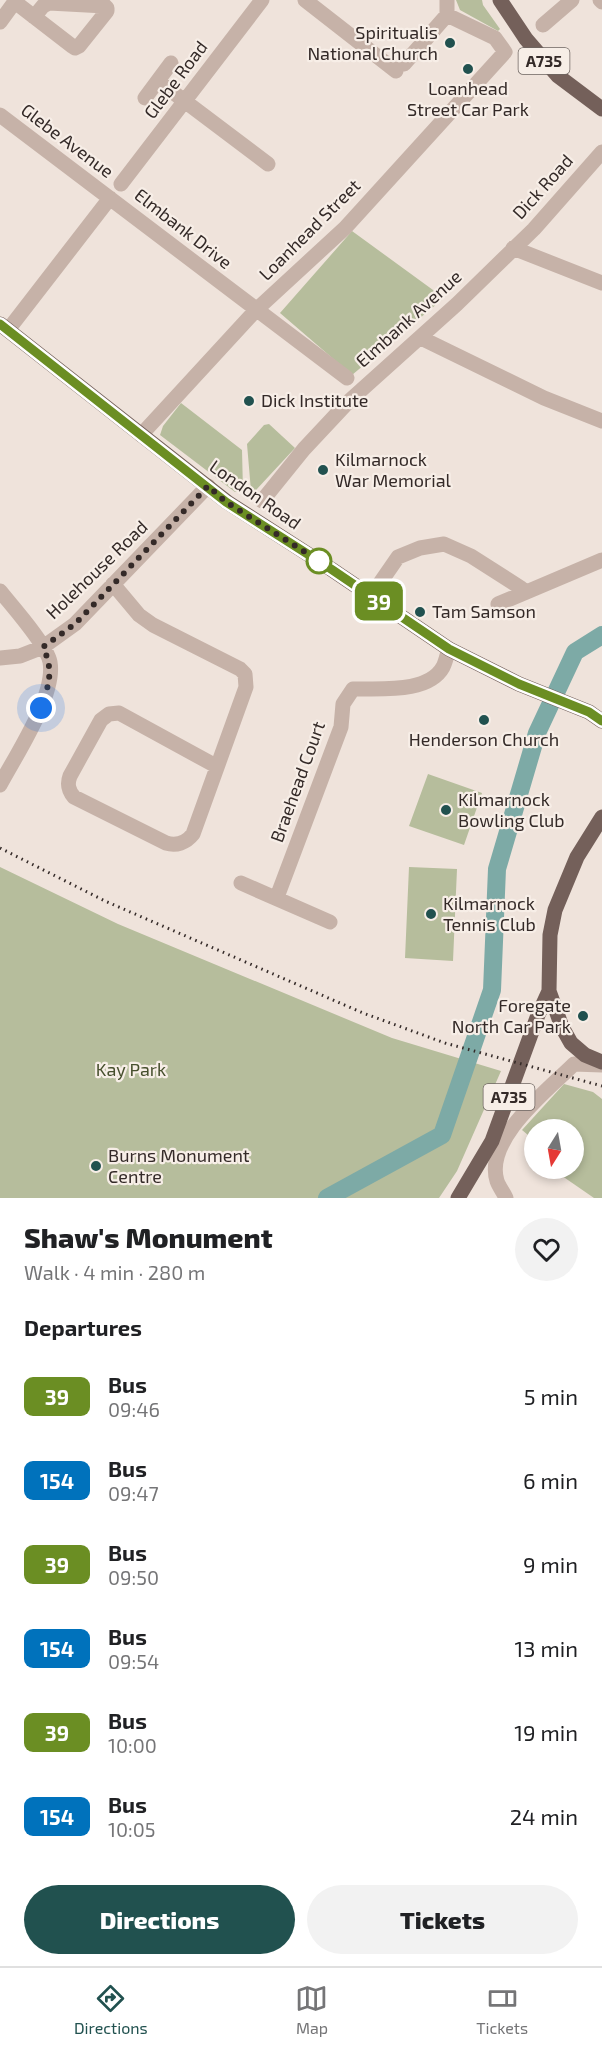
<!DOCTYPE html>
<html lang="en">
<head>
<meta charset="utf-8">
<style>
  :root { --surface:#fff; --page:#f2f2f2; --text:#202124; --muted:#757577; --line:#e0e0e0; --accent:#21514f }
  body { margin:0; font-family:"Exo 2",sans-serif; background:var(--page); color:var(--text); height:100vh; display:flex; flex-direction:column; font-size:22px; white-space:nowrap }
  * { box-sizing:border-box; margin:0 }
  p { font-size:20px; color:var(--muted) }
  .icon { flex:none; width:33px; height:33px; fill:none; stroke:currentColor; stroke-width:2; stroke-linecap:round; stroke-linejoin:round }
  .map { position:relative; height:1198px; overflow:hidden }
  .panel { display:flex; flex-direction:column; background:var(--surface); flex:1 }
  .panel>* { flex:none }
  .badge { padding:0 12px; border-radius:9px; font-size:21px; line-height:39px }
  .needle { width:39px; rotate:191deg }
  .tools { position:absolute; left:524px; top:1119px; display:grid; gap:12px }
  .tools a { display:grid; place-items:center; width:60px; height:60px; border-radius:50%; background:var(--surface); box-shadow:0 3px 9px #0003; font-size:30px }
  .you { position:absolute; width:30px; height:30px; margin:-15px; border:4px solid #fff; border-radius:50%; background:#1a73e8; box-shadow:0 0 0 9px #1a73e833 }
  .map>.badge { position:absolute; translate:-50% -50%; box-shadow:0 0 0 3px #fff }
  h2 { padding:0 24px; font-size:22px; line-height:54px }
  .round { display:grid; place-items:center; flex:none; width:63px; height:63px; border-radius:32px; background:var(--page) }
  .overview { display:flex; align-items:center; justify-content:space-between; height:102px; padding:0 24px }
  h1 { font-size:28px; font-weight:800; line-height:45px }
  .cta { display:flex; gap:12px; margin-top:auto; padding:12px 24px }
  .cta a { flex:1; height:69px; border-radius:36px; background:var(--accent); color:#fff; font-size:24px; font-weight:800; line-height:69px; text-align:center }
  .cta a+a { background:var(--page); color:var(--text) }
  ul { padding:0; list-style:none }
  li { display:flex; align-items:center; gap:18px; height:84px; padding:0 24px }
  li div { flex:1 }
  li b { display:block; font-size:22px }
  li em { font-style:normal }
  li .badge { min-width:66px; font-weight:700; text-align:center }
  .tabs { display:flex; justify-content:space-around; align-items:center; height:84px; border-top:2px solid var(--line); background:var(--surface); font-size:16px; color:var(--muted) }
  .tabs a { display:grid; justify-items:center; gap:3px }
  .tabs .current { color:var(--accent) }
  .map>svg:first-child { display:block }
</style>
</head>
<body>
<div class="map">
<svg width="602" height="1198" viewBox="0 0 602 1198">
  <rect width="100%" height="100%" fill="#efe3db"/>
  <path fill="#b6bd9c" d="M 456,0 L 482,0 L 483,5 L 500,29 L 498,31 L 460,10 Z
    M 352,231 L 444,298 L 352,375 L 280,313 Z
    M 181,403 L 242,450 L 243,491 L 235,492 L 160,435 L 163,426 Z
    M 269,424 L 295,448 L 256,490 L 251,491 L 247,444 L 264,425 Z
    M 428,774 L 482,793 L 464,845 L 409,826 Z
    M 0,867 L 118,924 L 392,1038 L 501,1071 L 457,1171 L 439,1198 L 0,1198 Z
    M 409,867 L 457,869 L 453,961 L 405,958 Z
    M 564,1084 L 593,1092 L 602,1099 L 602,1198 L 594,1198 L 552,1169 L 573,1168 L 573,1130 L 534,1130 L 534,1140 L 522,1130 Z"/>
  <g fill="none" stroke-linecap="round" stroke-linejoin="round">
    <path stroke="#7daaa6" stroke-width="18" d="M 327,1198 L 442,1135 L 492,990 L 497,869 L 537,733 L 575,652 L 602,635"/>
    <path stroke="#c6b2a8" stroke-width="15" d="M 305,0 L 396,71
      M 600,0 L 602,2
      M 15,2 L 72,46 L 75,48 L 79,46 L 107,11 L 107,8 L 105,6 L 49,3 L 43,6 L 34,17
      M 0,22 L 16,0
      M 543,25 L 572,0
      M 404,64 L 447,15
      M 158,81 L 268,164
      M 145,98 L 171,63
      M 0,115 L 347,378
      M 121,184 L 262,0
      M 513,248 L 602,283
      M 8,330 L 110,198
      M 421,338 L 544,398 L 602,421
      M 141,435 L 256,310 L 345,228 L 505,52 L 495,38 L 447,15 L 447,0
      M 262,501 L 304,449 L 348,402 L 457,304 L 534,229 L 602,152
      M 113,584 L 139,615 L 153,625 L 240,669 L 245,674 L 246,687 L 193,834 C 186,843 176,846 166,843 L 74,797 C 68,790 67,784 70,776 L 101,720 L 109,714 L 119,713 L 216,766
      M 0,591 C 12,606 47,645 50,662 C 56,695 16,755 0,785
      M 371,596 L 398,557 L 420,548 L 444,544 L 471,556 L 521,588 L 526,592
      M 498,604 L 602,560
      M 0,658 L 20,656 L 43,647 L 75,624 L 208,486
      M 241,883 L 330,922
      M 277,897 L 341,727 L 343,704 L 353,689 C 379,688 428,694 443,667 C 446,661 447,654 449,649
      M 506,1198 C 504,1193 499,1187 497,1181 C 484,1139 548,1090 574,1064 L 602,1065"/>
    <path stroke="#74605a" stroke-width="15" d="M 500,0 L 526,39 L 558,76 L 602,109
      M 0,324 L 227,502 L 331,569 L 449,649 L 519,684 L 589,712 L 602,721
      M 602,817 L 577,857 L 555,910 L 550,935 L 549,991 L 562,1027 L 571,1043 L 585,1055 L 602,1062
      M 458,1198 L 492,1141 L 538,1015 L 549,991"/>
    <path stroke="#342a28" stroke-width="3" stroke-dasharray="1.5 4.5" stroke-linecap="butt" d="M 0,848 L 105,901 L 363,1013 L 445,1043 L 602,1086"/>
  </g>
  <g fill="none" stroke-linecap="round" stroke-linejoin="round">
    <g stroke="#fff" stroke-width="14">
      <path id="line" d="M 0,324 L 226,502 L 331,569 L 449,649 L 519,684 L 589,712 L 602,721"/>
    </g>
    <use href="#line" stroke="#6b8e23" stroke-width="9"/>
    <path stroke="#342a28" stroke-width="6" stroke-dasharray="0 10.8" d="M 41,708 C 49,684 54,671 43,647 L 75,624 L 208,486 L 226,502 L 319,561"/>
  </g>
  <g fill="#21514f" stroke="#f7eee7" stroke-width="2">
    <circle cx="450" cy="43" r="6"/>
    <circle cx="468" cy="69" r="6"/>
    <circle cx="249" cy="401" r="6"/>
    <circle cx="323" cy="470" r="6"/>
    <circle cx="420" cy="612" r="6"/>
    <circle cx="484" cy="720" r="6"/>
    <circle cx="446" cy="810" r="6"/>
    <circle cx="431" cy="914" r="6"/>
    <circle cx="583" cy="1016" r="6"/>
    <circle cx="96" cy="1166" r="6"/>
  </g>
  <circle fill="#fff" stroke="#6b8e23" stroke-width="3" cx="319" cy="561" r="12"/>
  <g text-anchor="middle" stroke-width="4.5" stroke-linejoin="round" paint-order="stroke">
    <g fill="#f7eee7" stroke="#6e6561" stroke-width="1.5">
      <rect x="518.5" y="48" width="51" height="26" rx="4.5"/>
      <rect x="483.5" y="1084" width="51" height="26" rx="4.5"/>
    </g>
    <g font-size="16" font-weight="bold" fill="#342a28">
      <text x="544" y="67">A735</text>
      <text x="509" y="1103">A735</text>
    </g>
    <g font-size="18" fill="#342a28" stroke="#f7eee7" text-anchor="start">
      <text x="438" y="39" text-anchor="end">Spiritualis<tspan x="438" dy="21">National Church</tspan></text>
      <text x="468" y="95" text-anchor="middle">Loanhead<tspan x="468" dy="21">Street Car Park</tspan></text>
      <text x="261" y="407">Dick Institute</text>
      <text x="335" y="466">Kilmarnock<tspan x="335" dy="21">War Memorial</tspan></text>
      <text x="432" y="618">Tam Samson</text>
      <text x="484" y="746" text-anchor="middle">Henderson Church</text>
      <text x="458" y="806">Kilmarnock<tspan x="458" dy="21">Bowling Club</tspan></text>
      <text x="443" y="910">Kilmarnock<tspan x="443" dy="21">Tennis Club</tspan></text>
      <text x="571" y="1012" text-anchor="end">Foregate<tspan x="571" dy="21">North Car Park</tspan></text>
      <text x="108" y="1162">Burns Monument<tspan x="108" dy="21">Centre</tspan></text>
    </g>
    <g font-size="18" fill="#342a28" stroke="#f7eee7">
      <text transform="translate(176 80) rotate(-53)" y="6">Glebe Road</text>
      <text transform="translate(67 141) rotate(37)" y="6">Glebe Avenue</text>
      <text transform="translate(543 187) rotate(-48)" y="6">Dick Road</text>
      <text transform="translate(183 229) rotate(38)" y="6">Elmbank Drive</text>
      <text transform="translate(310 230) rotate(-45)" y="6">Loanhead Street</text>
      <text transform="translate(409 319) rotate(-42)" y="6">Elmbank Avenue</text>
      <text transform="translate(255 495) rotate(35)" y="6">London Road</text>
      <text transform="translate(97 570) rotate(-44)" y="6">Holehouse Road</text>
      <text transform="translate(298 782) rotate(-70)" y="6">Braehead Court</text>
    </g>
    <g font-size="18" fill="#47502e" stroke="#f7eee7">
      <text x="131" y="1076">Kay Park</text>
    </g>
  </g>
</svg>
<div class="tools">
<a><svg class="needle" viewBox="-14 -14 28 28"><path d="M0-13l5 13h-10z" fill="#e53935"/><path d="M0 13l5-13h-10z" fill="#757577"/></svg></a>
</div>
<div class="you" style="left:41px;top:708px"></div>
<b class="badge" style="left:379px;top:601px;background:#6b8e23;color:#fff">39</b>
</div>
<section class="panel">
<div class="overview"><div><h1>Shaw's Monument</h1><p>Walk · 4 min · 280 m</p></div><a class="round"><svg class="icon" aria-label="heart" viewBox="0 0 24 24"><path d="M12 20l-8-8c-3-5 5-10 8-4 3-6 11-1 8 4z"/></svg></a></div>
<h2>Departures</h2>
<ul>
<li><span class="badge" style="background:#6b8e23;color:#fff">39</span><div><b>Bus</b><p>09:46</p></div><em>5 min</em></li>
<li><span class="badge" style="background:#0072bc;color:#fff">154</span><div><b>Bus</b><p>09:47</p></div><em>6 min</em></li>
<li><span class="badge" style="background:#6b8e23;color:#fff">39</span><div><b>Bus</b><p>09:50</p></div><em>9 min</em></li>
<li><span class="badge" style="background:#0072bc;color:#fff">154</span><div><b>Bus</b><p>09:54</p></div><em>13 min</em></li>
<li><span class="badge" style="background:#6b8e23;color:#fff">39</span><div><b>Bus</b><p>10:00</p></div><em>19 min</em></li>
<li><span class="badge" style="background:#0072bc;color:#fff">154</span><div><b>Bus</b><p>10:05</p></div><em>24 min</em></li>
</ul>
<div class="cta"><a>Directions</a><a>Tickets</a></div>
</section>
<nav class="tabs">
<a class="current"><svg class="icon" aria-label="directions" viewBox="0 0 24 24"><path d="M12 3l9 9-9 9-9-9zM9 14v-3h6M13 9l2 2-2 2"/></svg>Directions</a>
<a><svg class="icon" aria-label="map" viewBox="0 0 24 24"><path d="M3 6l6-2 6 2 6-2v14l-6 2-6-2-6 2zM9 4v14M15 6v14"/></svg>Map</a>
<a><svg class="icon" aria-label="tickets" viewBox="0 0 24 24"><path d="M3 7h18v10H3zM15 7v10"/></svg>Tickets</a>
</nav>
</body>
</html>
